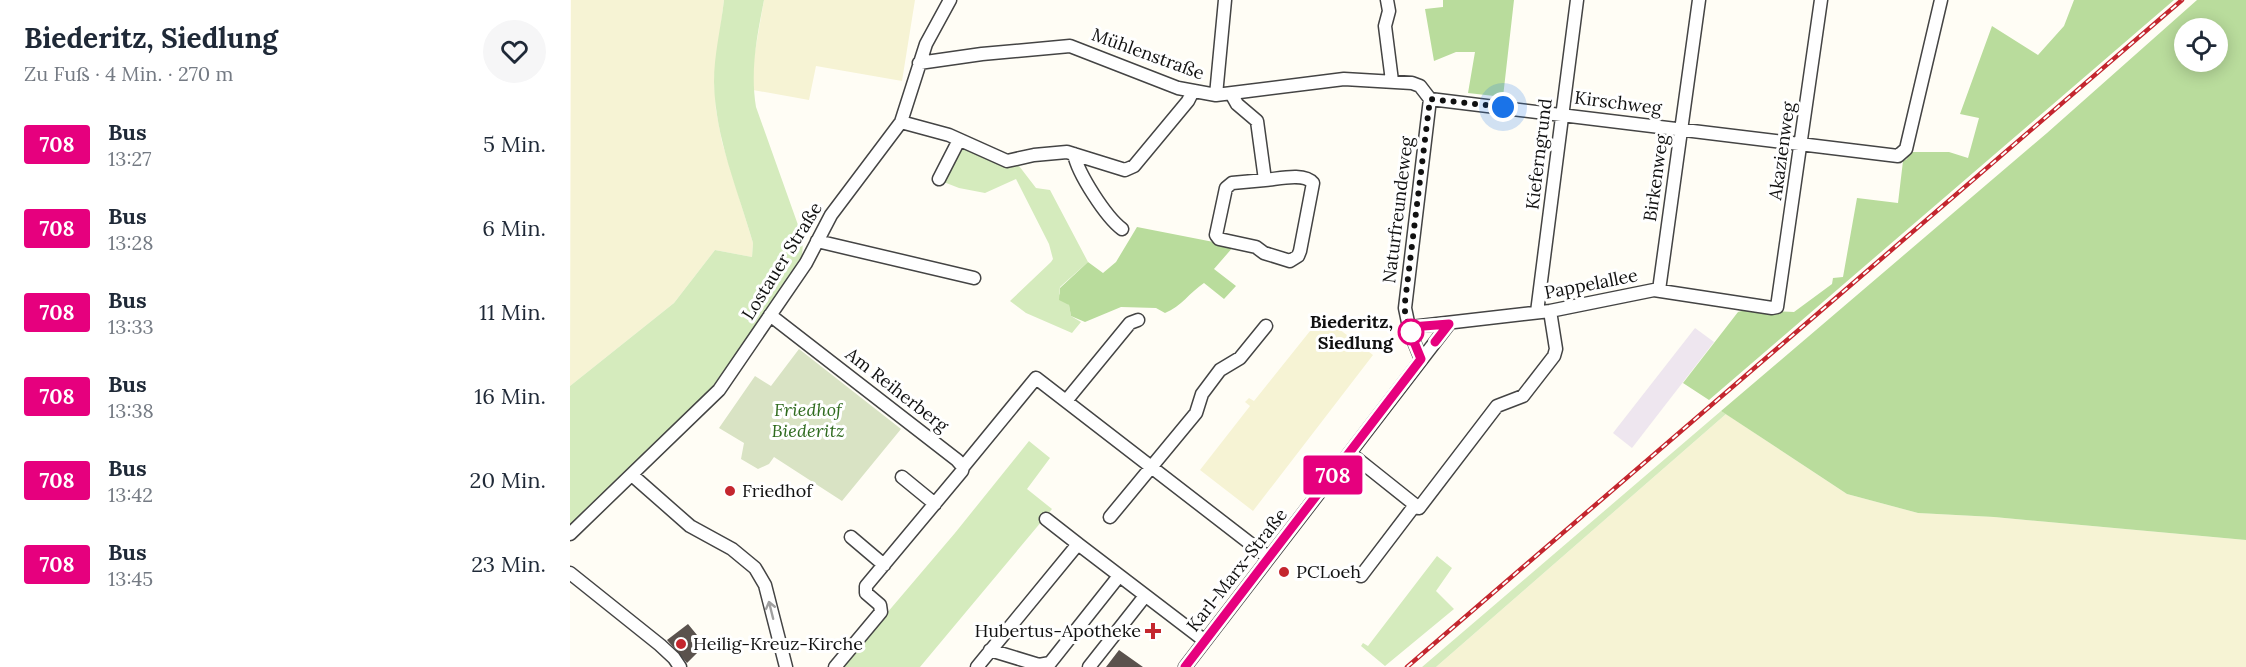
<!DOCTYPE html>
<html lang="de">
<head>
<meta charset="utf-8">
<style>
  :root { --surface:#fff; --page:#f6f6f7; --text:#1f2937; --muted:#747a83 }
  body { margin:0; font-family:Lora,serif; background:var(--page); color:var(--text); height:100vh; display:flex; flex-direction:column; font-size:22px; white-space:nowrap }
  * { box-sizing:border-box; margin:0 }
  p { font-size:20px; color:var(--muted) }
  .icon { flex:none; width:33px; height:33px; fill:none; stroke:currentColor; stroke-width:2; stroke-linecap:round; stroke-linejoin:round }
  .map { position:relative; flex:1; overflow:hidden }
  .drawer { display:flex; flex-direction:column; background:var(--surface); width:570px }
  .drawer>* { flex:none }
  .badge { padding:0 12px; border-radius:4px; font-size:21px; line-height:39px }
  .controls { position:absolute; left:1604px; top:18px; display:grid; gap:12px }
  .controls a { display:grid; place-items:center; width:54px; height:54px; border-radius:50%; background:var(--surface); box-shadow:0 3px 15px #0003; font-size:30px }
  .you { position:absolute; width:30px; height:30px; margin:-15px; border:4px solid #fff; border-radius:50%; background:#1a73e8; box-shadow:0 0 0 9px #1a73e833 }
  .map>.badge { position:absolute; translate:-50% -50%; box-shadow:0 0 0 3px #fff }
  .round { display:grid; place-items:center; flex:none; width:63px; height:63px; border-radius:32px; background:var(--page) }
  .headline { display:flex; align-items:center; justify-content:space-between; height:102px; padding:0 24px }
  h1 { font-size:28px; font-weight:700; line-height:45px }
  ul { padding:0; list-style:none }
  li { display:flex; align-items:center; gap:18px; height:84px; padding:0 24px }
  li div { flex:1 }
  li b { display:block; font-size:22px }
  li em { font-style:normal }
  li .badge { min-width:66px; font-weight:700; text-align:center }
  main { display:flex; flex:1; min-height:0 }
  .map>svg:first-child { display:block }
</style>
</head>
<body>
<main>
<section class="drawer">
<div class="headline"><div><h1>Biederitz, Siedlung</h1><p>Zu Fuß · 4 Min. · 270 m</p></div><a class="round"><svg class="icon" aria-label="heart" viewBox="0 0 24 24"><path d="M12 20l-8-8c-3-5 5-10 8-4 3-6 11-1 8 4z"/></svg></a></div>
<ul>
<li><span class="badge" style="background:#e6007e;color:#fff">708</span><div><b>Bus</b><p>13:27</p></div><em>5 Min.</em></li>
<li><span class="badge" style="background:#e6007e;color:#fff">708</span><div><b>Bus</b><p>13:28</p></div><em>6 Min.</em></li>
<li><span class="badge" style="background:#e6007e;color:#fff">708</span><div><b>Bus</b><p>13:33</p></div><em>11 Min.</em></li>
<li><span class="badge" style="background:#e6007e;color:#fff">708</span><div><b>Bus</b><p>13:38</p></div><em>16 Min.</em></li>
<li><span class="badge" style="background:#e6007e;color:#fff">708</span><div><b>Bus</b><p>13:42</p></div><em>20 Min.</em></li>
<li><span class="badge" style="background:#e6007e;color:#fff">708</span><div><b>Bus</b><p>13:45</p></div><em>23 Min.</em></li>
</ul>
</section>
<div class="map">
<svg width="1676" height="667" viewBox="0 0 1676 667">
  <rect width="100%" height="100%" fill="#fffdf5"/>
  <path fill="#eee6ef" d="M 1125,328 L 1144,342 L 1062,448 L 1043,433 Z"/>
  <path fill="#f6f3d4" d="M 1,0 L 154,0 L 144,80 L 146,110 L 152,142 L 183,243 L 182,257 L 145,250 L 104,303 L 0,386 Z
    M 194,0 L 345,0 L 332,81 L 246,66 L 239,100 L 183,90 L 183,63 Z
    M 752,316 L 803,355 L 683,511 L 630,470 L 680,406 L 675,402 L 679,398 L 684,401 Z
    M 1156,414 L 1277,494 L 1348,513 L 1424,517 L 1676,540 L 1676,667 L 866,667 Z"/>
  <path fill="#d5ebbd" d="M 154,0 L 194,0 C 187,36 180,71 186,107 L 233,239 L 232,259 L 138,393 L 0,525 L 0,386 L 104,303 L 145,250 L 182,257 L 183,243 C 168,190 145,138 144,82 C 144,55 151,27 154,0 Z
    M 391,146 L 446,162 L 466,188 L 480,190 L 518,262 L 490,287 L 489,294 L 499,305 L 501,316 L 511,322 L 502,333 L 456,313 L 440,301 L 481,262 L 483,259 L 479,244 L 446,179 L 415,193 L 389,188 L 371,181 Z
    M 1151,411 L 1156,414 L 866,667 L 852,667 Z
    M 459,441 L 480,458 L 457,489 L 482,509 L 350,667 L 271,667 L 385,533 Z
    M 867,556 L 882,568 L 866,591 L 884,609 L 815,666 L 791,646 L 793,643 L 798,646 Z"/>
  <path fill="#b9dc9c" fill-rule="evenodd" d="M 873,0 L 944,0 L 933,97 L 898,93 L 905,52 L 886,52 L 864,61 L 855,9 L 873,7 Z
    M 1504,0 L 1604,0 L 1139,400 L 1113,383 L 1168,312 L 1175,310 L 1224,312 L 1262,284 L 1263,278 L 1273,277 L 1287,198 L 1328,203 L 1333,161 L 1337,159 L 1339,152 L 1379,152 L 1398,158 L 1409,118 L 1390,114 L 1422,26 L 1468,55 L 1494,26 Z
    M 1627,0 L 1676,0 L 1676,540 L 1424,517 L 1348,513 L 1277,494 L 1151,411 L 1477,133 ZM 1614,28 L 1647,28 L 1647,62 L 1614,62 Z
    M 567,227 L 664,246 L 644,269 L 666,286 L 654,299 L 634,283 C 620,292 611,307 595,313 L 586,308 L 551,307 L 515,322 L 501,316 L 499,305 L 489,300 L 490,288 L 518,262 L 533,273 L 546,262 Z"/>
  <path fill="#d9e3c4" d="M 229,349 L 331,429 L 272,501 L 204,457 L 199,464 L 188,469 L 171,459 L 174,443 L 149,428 L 185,376 L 201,386 Z"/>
  <path fill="#5a524d" d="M 118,624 L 127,635 L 121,641 L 128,652 L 117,663 L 97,640 Z
    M 549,650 L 573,667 L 536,667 Z"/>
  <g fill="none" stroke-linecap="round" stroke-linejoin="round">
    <g stroke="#444" stroke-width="15">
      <path id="minor" d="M 817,0 L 819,11 L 815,26 L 822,81
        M 349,63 L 412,54 L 500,46 L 608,88 L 646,95 L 774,79 L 842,83 L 850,86 L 860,99
        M 646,95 L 655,0
        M 662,95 L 667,104 L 687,121 L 695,180 C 708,179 734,172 743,183 L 730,251 L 728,256 L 720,261 L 694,253 L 686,247 L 649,239 L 646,235 L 656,188 L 662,183 L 695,180
        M 860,99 L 1328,156 L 1336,149 L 1371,0
        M 331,122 L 379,135 L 437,161 L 464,155 L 497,152 L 555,170 L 564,166 L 618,101 L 623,91
        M 504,154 C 508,174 536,217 552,229
        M 369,179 L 389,140
        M 247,241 L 404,278
        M 1089,290 L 1129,0
        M 967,312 L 1007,0
        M 200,315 L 387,460 L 393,467 L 392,471 L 296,586 L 296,593 L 310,605 L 311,612 L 265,667
        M 841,327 L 980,311 L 1084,290 L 1202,308 L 1207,307 L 1251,0
        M 851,359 L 840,332 L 835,308 L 860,99
        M 496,401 L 560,323 L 568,320
        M 780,453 L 849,508 L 927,406 L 953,396 L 984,356 L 986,349 L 980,311
        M 393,467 L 466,378 L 699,558
        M 62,475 L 120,526 L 162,549 L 185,568 L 195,585 L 216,667
        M 332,477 L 365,504
        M 540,517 L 626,413 L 632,394 L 650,370 L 670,358 L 696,326
        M 0,534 L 149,390 L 236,263 L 261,215 L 331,122 L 356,44 L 380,0
        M 281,537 L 314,565
        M 508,544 L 635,641
        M 0,573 L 90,645 L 104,658 L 110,667
        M 791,576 L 845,505
        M 420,650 L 469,665 L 480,663 L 549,576
        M 407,667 L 508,544 L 476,519
        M 519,667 L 575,596
        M 615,667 L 879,324"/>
    </g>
    <use href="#minor" stroke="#fff" stroke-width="12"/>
    <g stroke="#c4262e" stroke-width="4.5">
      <path id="rail" d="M 837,667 L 1612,0"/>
    </g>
    <use href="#rail" stroke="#fff" stroke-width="2" stroke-dasharray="7" stroke-linecap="butt"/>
  </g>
  <defs><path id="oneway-shaft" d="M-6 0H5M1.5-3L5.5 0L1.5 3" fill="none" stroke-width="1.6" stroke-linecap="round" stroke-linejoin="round" transform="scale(1.5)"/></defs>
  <use stroke="#a0a0a0" href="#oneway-shaft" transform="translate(201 610) rotate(-104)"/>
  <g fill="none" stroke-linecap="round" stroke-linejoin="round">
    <g stroke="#fff" stroke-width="14">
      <path id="line" d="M 615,667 L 851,359 L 840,332 L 841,327 L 879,324 L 865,342"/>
    </g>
    <use href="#line" stroke="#e6007e" stroke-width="9"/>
    <path stroke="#111" stroke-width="6" stroke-dasharray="0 10.8" d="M 841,332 L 835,314 L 835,302 L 860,99 L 933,107"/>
  </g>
  <circle fill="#fff" stroke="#e6007e" stroke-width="3" cx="841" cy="332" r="12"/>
  <g fill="#c4262e" stroke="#fff" stroke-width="2">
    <circle cx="160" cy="491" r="6"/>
    <circle cx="714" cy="572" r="6"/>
    <path d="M580 622h6v6h6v6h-6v6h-6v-6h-6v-6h6z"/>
    <circle cx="111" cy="644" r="6"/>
  </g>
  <g text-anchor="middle" stroke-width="6" stroke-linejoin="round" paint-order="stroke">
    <g font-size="18" fill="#111" stroke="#fff">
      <text transform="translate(578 54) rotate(20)" y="6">Mühlenstraße</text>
      <text transform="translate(1048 103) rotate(7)" y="6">Kirschweg</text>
      <text transform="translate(1212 151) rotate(-82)" y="6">Akazienweg</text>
      <text transform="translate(969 154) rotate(-83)" y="6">Kieferngrund</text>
      <text transform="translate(1086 178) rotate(-82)" y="6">Birkenweg</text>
      <text transform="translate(828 210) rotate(-83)" y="6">Naturfreundeweg</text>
      <text transform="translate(212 261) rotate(-58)" y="6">Lostauer Straße</text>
      <text transform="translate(1021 284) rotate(-11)" y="6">Pappelallee</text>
      <text transform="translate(327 390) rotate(38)" y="6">Am Reiherberg</text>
      <text transform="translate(667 570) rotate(-52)" y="6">Karl-Marx-Straße</text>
    </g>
    <g font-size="18" font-weight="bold" fill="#111" stroke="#fff" text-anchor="end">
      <text x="823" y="328">Biederitz,<tspan x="823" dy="21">Siedlung</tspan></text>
    </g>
    <g font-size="18" font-style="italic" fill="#2f6b1f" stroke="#fff">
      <text x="238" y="416">Friedhof<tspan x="238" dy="21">Biederitz</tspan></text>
    </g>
    <g font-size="18" fill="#111" stroke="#fff" text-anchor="start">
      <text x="172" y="497">Friedhof</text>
      <text x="726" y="578">PCLoeh</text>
      <text x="571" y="637" text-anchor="end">Hubertus-Apotheke</text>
      <text x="123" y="650">Heilig-Kreuz-Kirche</text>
    </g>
  </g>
</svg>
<div class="controls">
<a><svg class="icon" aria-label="locate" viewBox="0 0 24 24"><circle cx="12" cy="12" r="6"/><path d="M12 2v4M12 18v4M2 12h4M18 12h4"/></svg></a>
</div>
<div class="you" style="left:933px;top:107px"></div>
<b class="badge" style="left:763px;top:475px;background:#e6007e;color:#fff">708</b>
</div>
</main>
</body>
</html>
